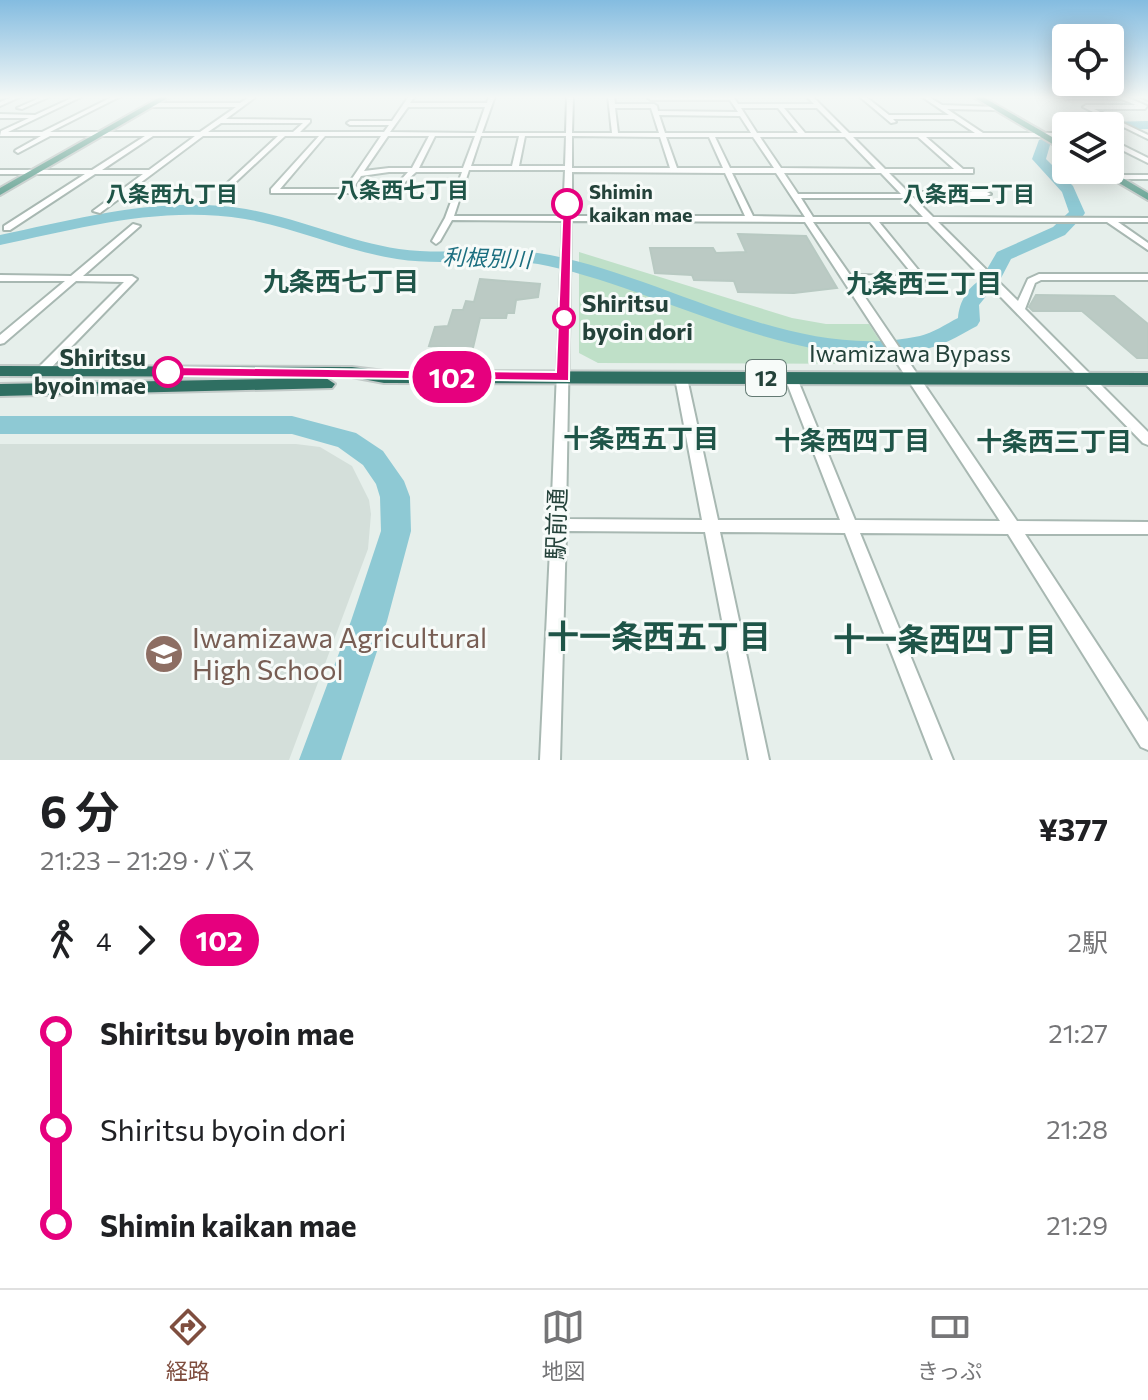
<!DOCTYPE html>
<html lang="ja">
<head>
<meta charset="utf-8">
<style>
  :root { --surface:#fff; --page:#f2f2f2; --text:#202124; --muted:#757577; --line:#e0e0e0; --accent:#7f4e3f }
  body { margin:0; font-family:Commissioner,"Noto Sans JP",sans-serif; background:var(--page); color:var(--text); height:100vh; display:flex; flex-direction:column; font-size:30px; white-space:nowrap }
  * { box-sizing:border-box; margin:0 }
  p { font-size:26px; color:var(--muted) }
  .icon { flex:none; width:44px; height:44px; fill:none; stroke:currentColor; stroke-width:2; stroke-linecap:round; stroke-linejoin:round }
  .map { position:relative; height:760px; overflow:hidden }
  .drawer { display:flex; flex-direction:column; background:var(--surface); flex:1 }
  .drawer>* { flex:none }
  .badge { padding:0 16px; border-radius:26px; font-size:28px; line-height:52px }
  .buttons { position:absolute; left:1052px; top:24px; display:grid; gap:16px }
  .buttons a { display:grid; place-items:center; width:72px; height:72px; border-radius:8px; background:var(--surface); box-shadow:0 4px 20px #0003; font-size:40px }
  .map>.badge { position:absolute; translate:-50% -50%; box-shadow:0 0 0 4px #fff }
  .legs { display:flex; align-items:center; gap:12px; height:88px; padding:0 40px; font-size:26px }
  .legs p { margin-inline-start:auto }
  .headline { display:flex; align-items:center; justify-content:space-between; height:136px; padding:0 40px }
  h1 { font-size:44px; font-weight:700; line-height:60px }
  ul { padding:0 40px; list-style:none }
  li { display:flex; align-items:center; gap:28px; height:96px; font-size:30px }
  li i { display:grid; place-items:center; width:12px; height:100%; margin:0 10px; background:currentColor }
  li i::after { content:''; width:20px; height:20px; margin:-10px; border:6px solid; border-radius:50%; background:var(--surface) }
  li p { margin-inline-start:auto }
  li:first-child i { background:linear-gradient(#0000 50%,currentColor 0) }
  li:last-child i { background:linear-gradient(currentColor 50%,#0000 0) }
  .tabs { display:flex; justify-content:space-around; align-items:center; height:112px; border-top:2px solid var(--line); background:var(--surface); font-size:22px; color:var(--muted) }
  .tabs a { display:grid; justify-items:center; gap:4px }
  .tabs .active { color:var(--accent) }
  .map>svg:first-child { display:block }
</style>
</head>
<body>
<div class="map">
<svg width="1148" height="760" viewBox="0 0 1148 760">
  <rect width="100%" height="100%" fill="#e6efeb"/>
  <path fill="#d4dfda" d="M 0,444 L 296,444 L 320,447 L 352,466 L 369,500 L 371,514 L 368,549 L 289,760 L 0,760 Z"/>
  <path fill="#bfe0c8" d="M 579,252 L 792,318 L 826,324 L 869,324 L 895,364 L 598,363 L 579,353 Z"/>
  <g fill="none" stroke-linecap="round" stroke-linejoin="round">
    <path fill="#8ec9d4" fill-rule="evenodd" d="M 1148,121 L 1148,129 L 1110,130 L 1110,126 L 1101,126 L 1107,122 Z
      M 1066,128 L 1066,137 L 1050,145 L 1046,159 L 1073,186 L 1085,213 L 1083,216 L 1065,235 L 1011,259 L 1000,280 L 994,281 L 996,284 L 979,305 L 980,321 L 977,326 C 963,333 948,343 933,347 C 816,383 661,289 548,266 C 498,255 447,267 397,259 C 345,251 297,228 245,219 C 162,205 80,228 0,245 L 0,235 C 80,218 163,195 246,209 C 298,218 347,241 399,249 C 449,256 500,245 550,255 C 669,278 796,363 920,336 C 933,333 946,324 958,318 C 959,302 969,284 985,278 L 983,276 L 997,252 L 1053,227 L 1069,212 L 1062,192 L 1032,159 L 1039,140 Z
      M 0,416 L 292,416 L 356,433 L 383,451 L 404,481 L 410,497 L 411,531 L 387,621 L 341,760 L 299,760 L 351,621 L 381,531 L 380,497 L 376,484 L 363,465 L 338,447 L 292,434 L 0,434 Z"/>
  </g>
  <path fill="#bbcac4" stroke="#b8c9c2" stroke-width="2" d="M 738,234 L 806,236 L 837,288 L 794,293 L 738,292 L 734,281 L 694,280 L 692,275 L 655,273 L 650,248 L 713,248 L 716,253 L 746,252 Z
    M 480,279 L 540,284 L 538,297 L 516,300 L 514,313 L 507,313 L 506,318 L 480,318 L 472,352 L 443,351 L 445,347 L 429,346 L 435,327 L 448,326 L 453,310 L 463,310 L 466,301 L 474,302 Z
    M 1036,295 L 1114,296 L 1148,324 L 1148,358 L 1137,358 L 1082,311 L 1033,311 L 1029,307 Z"/>
  <g fill="none" stroke-linecap="round" stroke-linejoin="round">
    <g stroke="#a8b8b2" stroke-width="4">
      <path id="minor" d="M 15,96 L 22,96 L 0,106 L 0,102 Z
        M 44,96 L 51,96 L 22,109 L 17,108 Z
        M 76,96 L 83,96 L 8,132 L 42,132 L 114,96 L 121,96 L 50,132 L 200,132 L 236,107 L 151,107 L 148,105 L 151,103 L 240,103 L 251,96 L 257,96 L 226,119 L 310,120 L 310,122 L 300,132 L 384,132 L 389,125 L 350,125 L 347,123 L 350,121 L 392,121 L 409,96 L 415,96 L 410,103 L 487,103 L 489,96 L 495,96 L 482,133 L 566,133 L 567,96 L 573,96 L 572,133 L 612,133 L 608,96 L 614,96 L 615,104 L 654,104 L 657,106 L 658,111 L 738,112 L 730,100 L 651,100 L 648,98 L 651,96 L 733,96 L 738,104 L 814,104 L 806,96 L 812,96 L 849,133 L 975,133 L 954,119 L 893,119 L 896,122 L 891,123 L 859,96 L 865,96 L 889,115 L 949,115 L 921,96 L 927,96 L 942,105 L 998,107 L 996,110 L 947,109 L 983,133 L 1066,133 L 1066,137 L 926,137 L 963,169 L 973,169 L 973,173 L 889,173 L 908,192 L 987,192 L 991,194 L 987,196 L 912,196 L 933,217 L 1148,218 L 1148,222 L 1118,222 L 1148,243 L 1148,250 L 1107,222 L 938,222 L 1018,301 L 1028,279 L 1039,274 L 1148,274 L 1148,280 L 1041,280 L 1035,283 L 1025,309 L 1148,432 L 1148,445 L 1143,443 L 928,222 L 879,222 L 924,277 L 924,281 L 854,281 L 1017,521 L 1148,522 L 1148,534 L 1025,534 L 1148,722 L 1148,750 L 1141,747 L 1008,534 L 860,533 L 953,760 L 933,760 L 845,533 L 720,532 L 769,760 L 749,760 L 705,532 L 566,531 L 560,760 L 540,760 L 551,528 L 549,525 L 551,522 L 563,221 L 452,220 L 440,241 L 436,244 L 432,241 L 445,218 L 462,172 L 416,172 L 404,183 L 400,181 L 408,172 L 389,172 L 361,176 L 350,193 L 271,193 L 271,189 L 319,136 L 285,136 L 224,193 L 220,191 L 221,189 L 278,136 L 203,136 L 100,213 L 93,211 L 143,174 L 95,174 L 10,230 L 4,230 L 4,226 L 85,174 L 0,174 L 0,170 L 92,170 L 145,136 L 50,136 L 18,153 L 15,151 L 16,150 L 41,136 L 0,136 L 1,131 L 29,118 L 0,118 L 0,114 L 35,115 ZM 408,107 L 485,107 L 476,133 L 390,132 ZM 615,108 L 651,108 L 659,133 L 618,133 ZM 741,108 L 778,108 L 798,133 L 757,133 ZM 784,108 L 817,108 L 842,133 L 805,133 ZM 659,115 L 740,116 L 751,133 L 665,133 ZM 221,123 L 303,123 L 293,132 L 208,132 ZM 153,136 L 195,136 L 149,170 L 102,170 ZM 325,136 L 381,136 L 345,189 L 280,189 ZM 388,136 L 429,136 L 412,168 L 389,168 L 364,171 ZM 435,136 L 475,136 L 463,168 L 419,168 ZM 481,136 L 519,136 L 512,166 L 471,166 ZM 525,136 L 566,136 L 565,166 L 519,166 ZM 572,136 L 660,137 L 670,168 L 572,168 ZM 666,137 L 709,137 L 723,168 L 677,168 ZM 715,137 L 753,137 L 774,168 L 730,168 ZM 760,137 L 845,137 L 876,169 L 781,168 ZM 853,137 L 918,137 L 954,169 L 885,169 ZM 469,170 L 565,170 L 563,216 L 454,216 ZM 572,172 L 725,173 L 745,216 L 572,216 ZM 732,173 L 776,173 L 805,217 L 753,216 ZM 784,173 L 881,173 L 901,194 L 798,194 ZM 801,198 L 905,198 L 923,217 L 813,217 ZM 571,221 L 805,222 L 1000,521 L 855,520 L 797,378 L 791,374 L 785,378 L 840,520 L 718,520 L 687,378 L 681,374 L 675,378 L 702,520 L 566,519 ZM 813,222 L 870,222 L 914,276 L 850,275 Z
        M 1063,96 L 1124,96 L 1147,106 L 1145,109 L 1094,109 L 1148,135 L 1148,139 L 1083,107 L 1086,105 L 1136,105 L 1121,99 L 1065,99 Z
        M 1139,96 L 1148,96 L 1148,100 Z
        M 1110,139 L 1148,158 L 1148,163 L 1110,144 Z
        M 1110,175 L 1148,175 L 1148,179 L 1113,179 L 1109,177 Z
        M 133,224 L 140,226 L 83,276 L 132,276 L 137,279 L 45,374 L 41,375 L 35,371 L 124,282 L 76,281 L 4,343 L 0,344 L 0,335 L 65,281 L 0,281 L 0,275 L 71,276 Z"/>
    </g>
    <g stroke="#c2cac8" stroke-width="4">
      <path id="major" d="M 162,96 L 171,96 L 0,195 L 0,188 Z
        M 972,96 L 981,96 L 1066,145 L 1066,152 Z
        M 1097,170 L 1109,170 L 1148,193 L 1148,200 Z"/>
    </g>
    <g stroke="#c2cac8" stroke-width="4">
      <path id="highway" d="M 0,366 L 352,367 L 384,371 L 1148,373 L 1148,385 L 384,383 L 352,377 L 0,376 Z
        M 326,378 L 335,384 L 332,388 L 0,396 L 0,384 Z"/>
    </g>
    <use href="#minor" fill="#fff" fill-rule="evenodd"/>
    <use href="#major" fill="#6aa596" fill-rule="evenodd"/>
    <use href="#highway" fill="#2f6f62" fill-rule="evenodd"/>
  </g>
  <linearGradient id="sky" x2="0" y2="1"><stop stop-color="#84bce0"/><stop offset="0.48" stop-color="#f4f8f6"/><stop offset="1" stop-color="#f4f8f6" stop-opacity="0"/></linearGradient>
  <rect width="1148" height="202" fill="url(#sky)"/>
  <path fill="#e6007e" stroke="#fff" stroke-width="2" d="M 563,202 L 572,204 L 569,381 L 168,376 L 160,372 L 168,367 L 556,372 Z"/>
  <defs>
    <g id="school-disc" transform="scale(2)"><circle r="9.5" fill="#8d6e63" stroke="#f7fbf9"/><path d="M0-5L7-2L0 1L-7-2ZM-4 1L0 2.5L4 1V4Q0 6-4 4Z" fill="#fff"/></g>
  </defs>
  <g fill-rule="evenodd">
    <use href="#school-disc" x="164" y="654"/>
  </g>
  <g fill="#fff" stroke="#e6007e" stroke-width="4">
    <circle cx="567" cy="204" r="14"/>
    <circle cx="564" cy="318" r="10"/>
    <circle cx="168" cy="372" r="14"/>
  </g>
  <g text-anchor="middle" stroke-width="6" stroke-linejoin="round" paint-order="stroke">
    <g font-size="20" font-weight="bold" fill="#24423a" stroke="#f7fbf9" text-anchor="start">
      <text x="589" y="199">Shimin<tspan x="589" dy="23">kaikan mae</tspan></text>
    </g>
    <g font-size="22" font-weight="bold" fill="#1f5548" stroke="#f7fbf9">
      <text x="403" y="198">八条西七丁目</text>
      <text x="172" y="202">八条西九丁目</text>
      <text x="969" y="202">八条西二丁目</text>
    </g>
    <g font-size="22" font-style="italic" fill="#1c6f80" stroke="#f7fbf9">
      <text transform="translate(487 258) rotate(2)" y="8">利根別川</text>
    </g>
    <rect fill="#f7fbf9" stroke="#637a73" stroke-width="2" x="746" y="360" width="40" height="36" rx="6"/>
    <g font-size="22" font-weight="bold" fill="#24423a">
      <text x="766" y="386">12</text>
    </g>
    <g font-size="24" font-weight="bold" fill="#24423a" stroke="#f7fbf9" text-anchor="start">
      <text x="582" y="312">Shiritsu<tspan x="582" dy="28">byoin dori</tspan></text>
      <text x="146" y="366" text-anchor="end">Shiritsu<tspan x="146" dy="28">byoin mae</tspan></text>
    </g>
    <g font-size="24" fill="#24423a" stroke="#f7fbf9">
      <text x="910" y="362">Iwamizawa Bypass</text>
      <text transform="translate(557 524) rotate(-88)" y="8">駅前通</text>
    </g>
    <g font-size="26" font-weight="bold" fill="#1f5548" stroke="#f7fbf9">
      <text x="341" y="291">九条西七丁目</text>
      <text x="924" y="293">九条西三丁目</text>
      <text x="641" y="448">十条西五丁目</text>
      <text x="852" y="450">十条西四丁目</text>
      <text x="1054" y="451">十条西三丁目</text>
    </g>
    <g font-size="28" fill="#785e54" stroke="#f7fbf9" text-anchor="start">
      <text x="192" y="648">Iwamizawa Agricultural<tspan x="192" dy="32">High School</tspan></text>
    </g>
    <g font-size="32" font-weight="bold" fill="#1f5548" stroke="#f7fbf9">
      <text x="659" y="648">十一条西五丁目</text>
      <text x="945" y="651">十一条西四丁目</text>
    </g>
  </g>
</svg>
<div class="buttons">
<a><svg class="icon" aria-label="locate" viewBox="0 0 24 24"><circle cx="12" cy="12" r="6"/><path d="M12 2v4M12 18v4M2 12h4M18 12h4"/></svg></a>
<a><svg class="icon" aria-label="layers" viewBox="0 0 24 24"><path d="M12 4l9 5-9 5-9-5zM3 14l9 5 9-5"/></svg></a>
</div>
<b class="badge" style="left:452px;top:377px;background:#e6007e;color:#fff">102</b>
</div>
<section class="drawer">
<div class="headline"><div><h1>6 分</h1><p>21:23 – 21:29 · バス</p></div><b>¥377</b></div>
<div class="legs"><svg class="icon" aria-label="walk" viewBox="0 0 24 24"><circle cx="13" cy="4" r="2"/><path d="M13 8l-2 6 4 7M11 14l-3 7M7 12l3-4h3l4 4"/></svg>4<svg class="icon" aria-label="forward" viewBox="0 0 24 24"><path d="M9 5l7 7-7 7"/></svg><b class="badge" style="background:#e6007e;color:#fff">102</b><p>2駅</p></div>
<ul>
<li><i style="color:#e6007e"></i><b>Shiritsu byoin mae</b><p>21:27</p></li>
<li><i style="color:#e6007e"></i><span>Shiritsu byoin dori</span><p>21:28</p></li>
<li><i style="color:#e6007e"></i><b>Shimin kaikan mae</b><p>21:29</p></li>
</ul>
</section>
<nav class="tabs">
<a class="active"><svg class="icon" aria-label="directions" viewBox="0 0 24 24"><path d="M12 3l9 9-9 9-9-9zM9 14v-3h6M13 9l2 2-2 2"/></svg>経路</a>
<a><svg class="icon" aria-label="map" viewBox="0 0 24 24"><path d="M3 6l6-2 6 2 6-2v14l-6 2-6-2-6 2zM9 4v14M15 6v14"/></svg>地図</a>
<a><svg class="icon" aria-label="tickets" viewBox="0 0 24 24"><path d="M3 7h18v10H3zM15 7v10"/></svg>きっぷ</a>
</nav>
</body>
</html>
